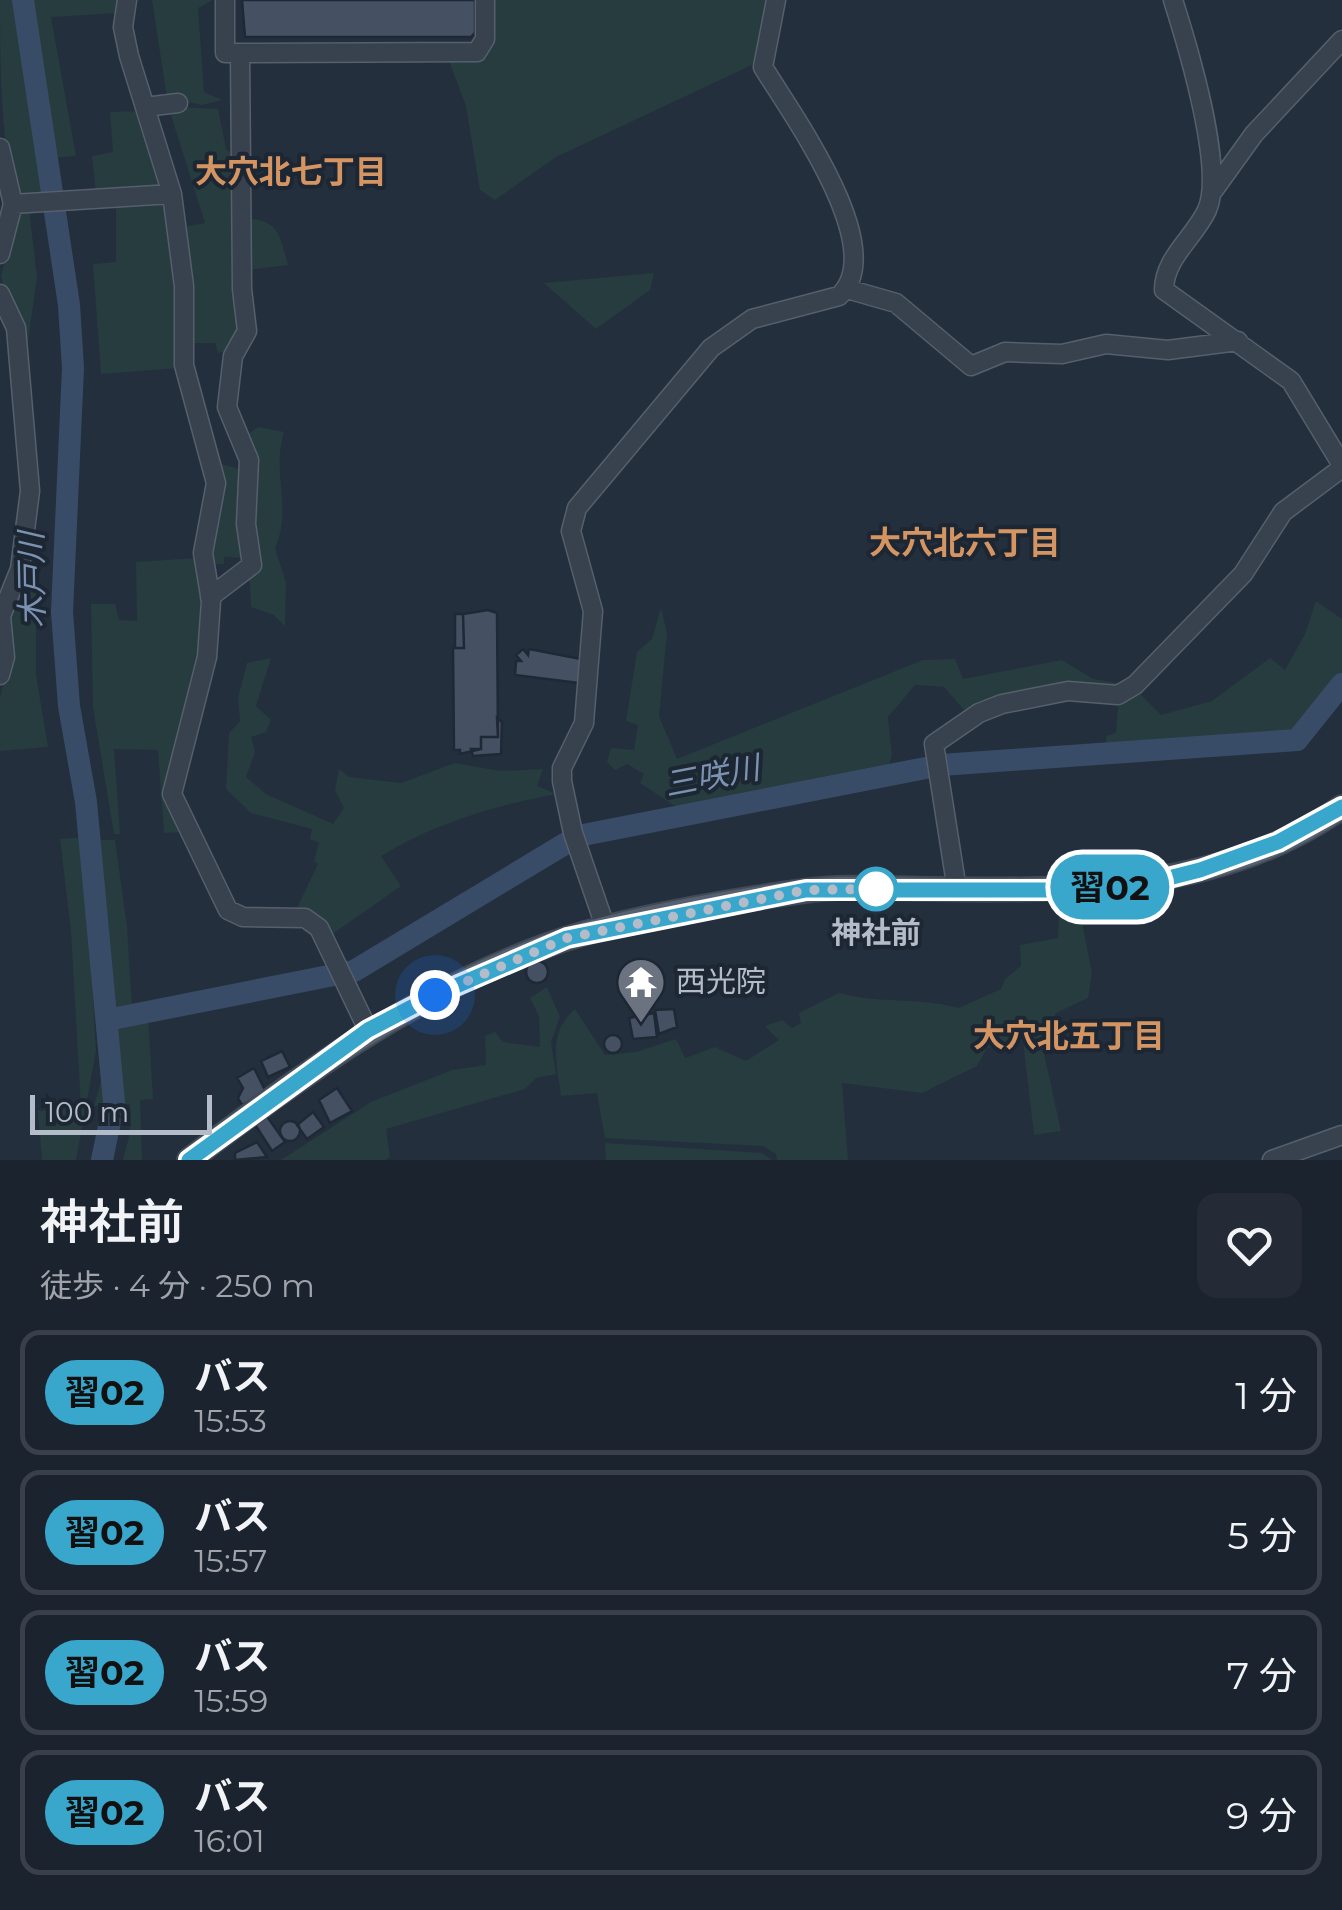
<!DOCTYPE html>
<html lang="ja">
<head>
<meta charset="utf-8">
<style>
  :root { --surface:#1b232e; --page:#242b36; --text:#f1f3f6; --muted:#a0a4aa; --line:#39404a }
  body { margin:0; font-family:Montserrat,"Noto Sans JP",sans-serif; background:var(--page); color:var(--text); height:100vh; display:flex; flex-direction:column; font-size:38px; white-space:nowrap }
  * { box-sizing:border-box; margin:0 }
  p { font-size:32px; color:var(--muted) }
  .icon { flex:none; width:55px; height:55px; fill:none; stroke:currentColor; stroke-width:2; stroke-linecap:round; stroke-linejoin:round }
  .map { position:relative; height:1160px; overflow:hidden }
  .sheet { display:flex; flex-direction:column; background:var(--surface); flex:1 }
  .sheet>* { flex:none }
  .badge { padding:0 20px; border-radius:32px; font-size:35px; line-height:65px }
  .scale { position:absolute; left:30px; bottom:25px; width:182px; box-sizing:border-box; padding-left:10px; border:5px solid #b4bcc9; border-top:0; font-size:28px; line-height:35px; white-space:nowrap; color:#b4bcc9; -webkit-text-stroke:8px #1d2633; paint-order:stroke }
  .you { position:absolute; width:50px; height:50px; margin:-25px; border:8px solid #fff; border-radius:50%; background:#1a73e8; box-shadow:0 0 0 15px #1a73e833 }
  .map>.badge { position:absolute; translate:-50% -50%; box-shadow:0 0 0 5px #fff }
  .round { display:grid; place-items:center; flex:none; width:105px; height:105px; border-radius:20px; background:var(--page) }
  .overview { display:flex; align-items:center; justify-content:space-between; height:170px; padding:0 40px }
  h1 { font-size:48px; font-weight:600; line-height:75px }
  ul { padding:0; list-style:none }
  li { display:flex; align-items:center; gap:30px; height:125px; margin:0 20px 15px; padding:0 20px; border:5px solid var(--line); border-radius:20px }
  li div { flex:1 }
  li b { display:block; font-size:38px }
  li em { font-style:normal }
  li .badge { min-width:110px; font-weight:700; text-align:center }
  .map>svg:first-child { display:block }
</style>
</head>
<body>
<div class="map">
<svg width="1342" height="1160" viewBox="0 0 1342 1160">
  <rect width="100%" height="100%" fill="#242f3e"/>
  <path fill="#263c3f" d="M 0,0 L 19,0 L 50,198 L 20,199 C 0,170 0,43 0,0 Z
    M 27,0 L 120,0 L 116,13 L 51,17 L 76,156 L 51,158 Z
    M 152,0 L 213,0 L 198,8 L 204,92 L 222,100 L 202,105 L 167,98 Z
    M 488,0 L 768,0 L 754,64 L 556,157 L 495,200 L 480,190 L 466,106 L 449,61 L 487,58 Z
    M 179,107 L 218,109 L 226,149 L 239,161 L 239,217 C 278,221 278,228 288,265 L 247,270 L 245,313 L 233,350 L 218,353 L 215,343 L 191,343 L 184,227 L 205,223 L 169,109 Z
    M 143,111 L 168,188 L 96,193 L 92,156 L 113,152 L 110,112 Z
    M 170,203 L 180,286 L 179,368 L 101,374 L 93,264 L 116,262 L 116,207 Z
    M 29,209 L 37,277 L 23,377 L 1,276 L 19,210 Z
    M 654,273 L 650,290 L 596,329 L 544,283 Z
    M 258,427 L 284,432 C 271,474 293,508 275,548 L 286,583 L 285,626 L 274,615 L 251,607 L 242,439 Z
    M 217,463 L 244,470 L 247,558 L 224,557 L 224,564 L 208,564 Z
    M 28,556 L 36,568 L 36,675 L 48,747 L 0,751 L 0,698 L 10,656 L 8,616 Z
    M 198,558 L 204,602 L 200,660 L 179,739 L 182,832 L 164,833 L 158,750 L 114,749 L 120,834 L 114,834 L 93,707 L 91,604 L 115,604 L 119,620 L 137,621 L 136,562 Z
    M 1316,601 L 1342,619 L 1342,677 L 1298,732 L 1107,748 L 1106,736 L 1116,733 L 1119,698 L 1134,688 L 1161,715 L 1212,701 L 1270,658 L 1285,670 L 1305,634 Z
    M 661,608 L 667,633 L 659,716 L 677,759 L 923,660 L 955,659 L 963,679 L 1062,660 L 1093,679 L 1129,685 L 964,710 L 944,687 L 915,685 L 888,717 L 892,756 L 886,772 L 681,810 L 640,783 L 644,774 L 627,764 L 615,770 L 607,762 L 611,748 L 634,750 L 638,725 L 626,721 L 637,652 L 652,639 Z
    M 271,658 L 256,706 L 271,720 L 266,732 L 251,737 L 255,752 L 246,777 L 266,794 L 333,824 L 344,808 L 335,790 L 339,769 L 349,777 L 401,783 L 455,763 L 500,771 L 543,769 L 537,786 L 556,794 C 493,806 436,823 381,856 L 401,886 L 331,935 L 296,910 L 318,864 L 314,861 L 319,843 L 310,839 L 312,829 L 251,813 L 226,789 L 229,733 L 240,721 L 238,698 L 247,663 Z
    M 84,837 L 96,1051 L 76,1160 L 42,1160 L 38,1111 L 81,1107 L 71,931 L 60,839 Z
    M 93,840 L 115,840 L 127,927 L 132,1009 L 105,1014 Z
    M 1060,899 L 1078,902 L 1092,973 L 1088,998 L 1056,1013 L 1042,1044 L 1061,1131 L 1034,1135 L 1023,1041 L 987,1048 L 977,1066 L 922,1093 L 842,1083 L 848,1160 L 777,1160 L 776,1154 L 763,1146 L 605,1138 L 597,1093 L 561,1096 C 557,1063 547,1033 575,1009 L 605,1055 L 636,1052 L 676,1039 L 685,1058 L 715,1047 L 746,1061 L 779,1040 L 765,1026 L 782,1020 L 792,1028 L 801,1023 L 799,1013 L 839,993 C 879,1004 919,997 959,1008 L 1001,989 L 1005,979 L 1021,966 L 1020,945 L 1058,938 Z
    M 547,987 L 560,1017 L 551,1042 L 556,1074 L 536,1078 L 525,1089 L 386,1129 L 390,1157 L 386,1160 L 281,1160 L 371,1102 L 452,1070 L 486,1065 L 485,1036 L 495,1032 L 503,1042 L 540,1047 L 539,1016 L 530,998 Z
    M 148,1016 L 153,1099 L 140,1100 L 142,1160 L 123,1160 L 130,1133 L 130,1104 L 94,1106 L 109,1052 L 104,1023 Z
    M 605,1143 L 762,1153 L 772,1160 L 606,1160 Z"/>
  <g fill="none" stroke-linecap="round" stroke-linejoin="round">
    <path stroke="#394c67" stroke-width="22" d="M 23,0 L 69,305 L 73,368 L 62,612 L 69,706 L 86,802 L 114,1102 L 102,1160
      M 107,1020 L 354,971 L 578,836 L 941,765 L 1297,740 L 1342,684"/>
  </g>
  <path fill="#455162" stroke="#1f2835" stroke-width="2.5" d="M 242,0 L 475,0 L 475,33 L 471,37 L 245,37 Z
    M 488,610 L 497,613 L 498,737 L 481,737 L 481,749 L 460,754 L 460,750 L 454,750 L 453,648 L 464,648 L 463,614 Z
    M 455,614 L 463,614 L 464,648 L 455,648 Z
    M 523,649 L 528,655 L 529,649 L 581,659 L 579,683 L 515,675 L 516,661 L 521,661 L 516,655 Z
    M 497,718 L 502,722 L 501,754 L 473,756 L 471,749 L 481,749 L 481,737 L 498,737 Z
    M526 972a11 11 0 1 1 22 0a11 11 0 1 1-22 0Z
    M 674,1009 L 677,1027 L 659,1034 L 655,1010 Z
    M 654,1013 L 657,1037 L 633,1039 L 629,1018 Z
    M604 1044a9 9 0 1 1 18 0a9 9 0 1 1-18 0Z
    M 282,1051 L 290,1067 L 268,1077 L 261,1061 Z
    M 254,1068 L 266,1092 L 242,1105 L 238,1098 L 243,1088 L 237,1078 Z
    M 337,1088 L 352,1111 L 330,1123 L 319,1100 Z
    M 313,1112 L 324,1127 L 307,1139 L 297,1125 Z
    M 266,1115 L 285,1142 L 272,1151 L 254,1123 Z
    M280 1131a10 10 0 1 1 20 0a10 10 0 1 1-20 0Z
    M 257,1142 L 267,1157 L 235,1160 L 235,1153 Z"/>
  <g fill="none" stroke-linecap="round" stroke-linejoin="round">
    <g stroke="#565f6c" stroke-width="21">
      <path id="minor" d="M 127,0 L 123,27 L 129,56 L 172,194 L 184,286 L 184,365 L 216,483 L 203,553 L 211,601 L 207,657 L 172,794 L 228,910 L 243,917 L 305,918 L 319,928 L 368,1030
        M 225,0 L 225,53 L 477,52 L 485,39 L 485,0
        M 1173,0 C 1187,44 1225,169 1207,210 C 1194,238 1164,258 1164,290 L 1291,381 L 1342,465
        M 145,107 L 178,103
        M 0,148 L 13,204 L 0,254
        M 1213,191 L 1254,134 L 1342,40
        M 13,204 L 172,194
        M 847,289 L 896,303 L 971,366 L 1005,352 L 1062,354 L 1106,344 L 1168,350 L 1238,341
        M 0,294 L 16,328 L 30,491 L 20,569 L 1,616 L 5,657 L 0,675
        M 210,597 L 252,565 L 246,524 L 249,460 L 227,407 L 233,356 L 247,331 L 242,289 L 240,53
        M 957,890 L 934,744 L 979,713 L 1002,704 L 1068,691 L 1118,695 L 1135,685 L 1243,574 L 1283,512 L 1342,468
        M 606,929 L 573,833 L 562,781 L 562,768 L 584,723 L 593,611 L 571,531 L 577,508 L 711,348 L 752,319 L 839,296 C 891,249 790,112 763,67 L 776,0
        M 1272,1160 L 1342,1135"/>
    </g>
    <g stroke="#414a57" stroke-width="26">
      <path id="major" d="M 189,1160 C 300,1076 413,994 545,946 C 616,920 728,901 804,891 C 847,885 890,889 933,889 C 1073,891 1222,892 1342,807"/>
    </g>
    <use href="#minor" stroke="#38414e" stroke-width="18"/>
    <use href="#major" stroke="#56606e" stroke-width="22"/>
  </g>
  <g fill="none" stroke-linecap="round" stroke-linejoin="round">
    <g stroke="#fff" stroke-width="22">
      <path id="line" d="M 189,1160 L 368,1030 L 435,995 L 567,938 L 806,890 L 1057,890 L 1145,884 L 1200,870 L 1278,842 L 1342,807"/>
    </g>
    <use href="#line" stroke="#39a7cc" stroke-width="15"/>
    <path stroke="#b4bcc9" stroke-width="10" stroke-dasharray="0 18" d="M 435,995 L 567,938 L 806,890 L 876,889"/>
  </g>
  <defs>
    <g id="temple-pin" transform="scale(2.5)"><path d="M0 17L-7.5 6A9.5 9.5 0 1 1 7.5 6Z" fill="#6b7280" stroke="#1d2633"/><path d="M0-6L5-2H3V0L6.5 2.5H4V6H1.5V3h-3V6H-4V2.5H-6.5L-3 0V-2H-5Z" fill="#fff"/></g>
  </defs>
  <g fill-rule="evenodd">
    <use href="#temple-pin" x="641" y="982"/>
  </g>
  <circle fill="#fff" stroke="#39a7cc" stroke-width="5" cx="876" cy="889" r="20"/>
  <g text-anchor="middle" stroke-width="8" stroke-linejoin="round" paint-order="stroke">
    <g font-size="30" font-weight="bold" fill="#b4bcc9" stroke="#1d2633">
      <text x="876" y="943">神社前</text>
    </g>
    <g font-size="30" fill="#b4bcc9" stroke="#1d2633" text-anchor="start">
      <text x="676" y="992">西光院</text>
    </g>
    <g font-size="32" font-weight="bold" fill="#d59563" stroke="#1d2633">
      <text x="291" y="183">大穴北七丁目</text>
      <text x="965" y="554">大穴北六丁目</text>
      <text x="1069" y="1047">大穴北五丁目</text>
    </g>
    <g font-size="32" font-style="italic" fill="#7c92b1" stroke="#1d2633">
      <text transform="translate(32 580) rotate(-91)" y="11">木戸川</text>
      <text transform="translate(712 776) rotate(-11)" y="11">三咲川</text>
    </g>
  </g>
</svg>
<div class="scale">100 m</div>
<div class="you" style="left:435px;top:995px"></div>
<b class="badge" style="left:1110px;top:887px;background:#39a7cc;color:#111">習02</b>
</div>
<section class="sheet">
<div class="overview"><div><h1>神社前</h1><p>徒歩 · 4 分 · 250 m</p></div><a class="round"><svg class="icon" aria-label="heart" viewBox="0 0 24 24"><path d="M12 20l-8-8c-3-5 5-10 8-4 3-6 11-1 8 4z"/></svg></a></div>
<ul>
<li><span class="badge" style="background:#39a7cc;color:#111">習02</span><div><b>バス</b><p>15:53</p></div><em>1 分</em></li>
<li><span class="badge" style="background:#39a7cc;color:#111">習02</span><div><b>バス</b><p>15:57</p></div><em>5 分</em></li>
<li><span class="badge" style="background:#39a7cc;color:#111">習02</span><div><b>バス</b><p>15:59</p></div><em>7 分</em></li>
<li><span class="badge" style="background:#39a7cc;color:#111">習02</span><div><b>バス</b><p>16:01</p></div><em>9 分</em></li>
</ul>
</section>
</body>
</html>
